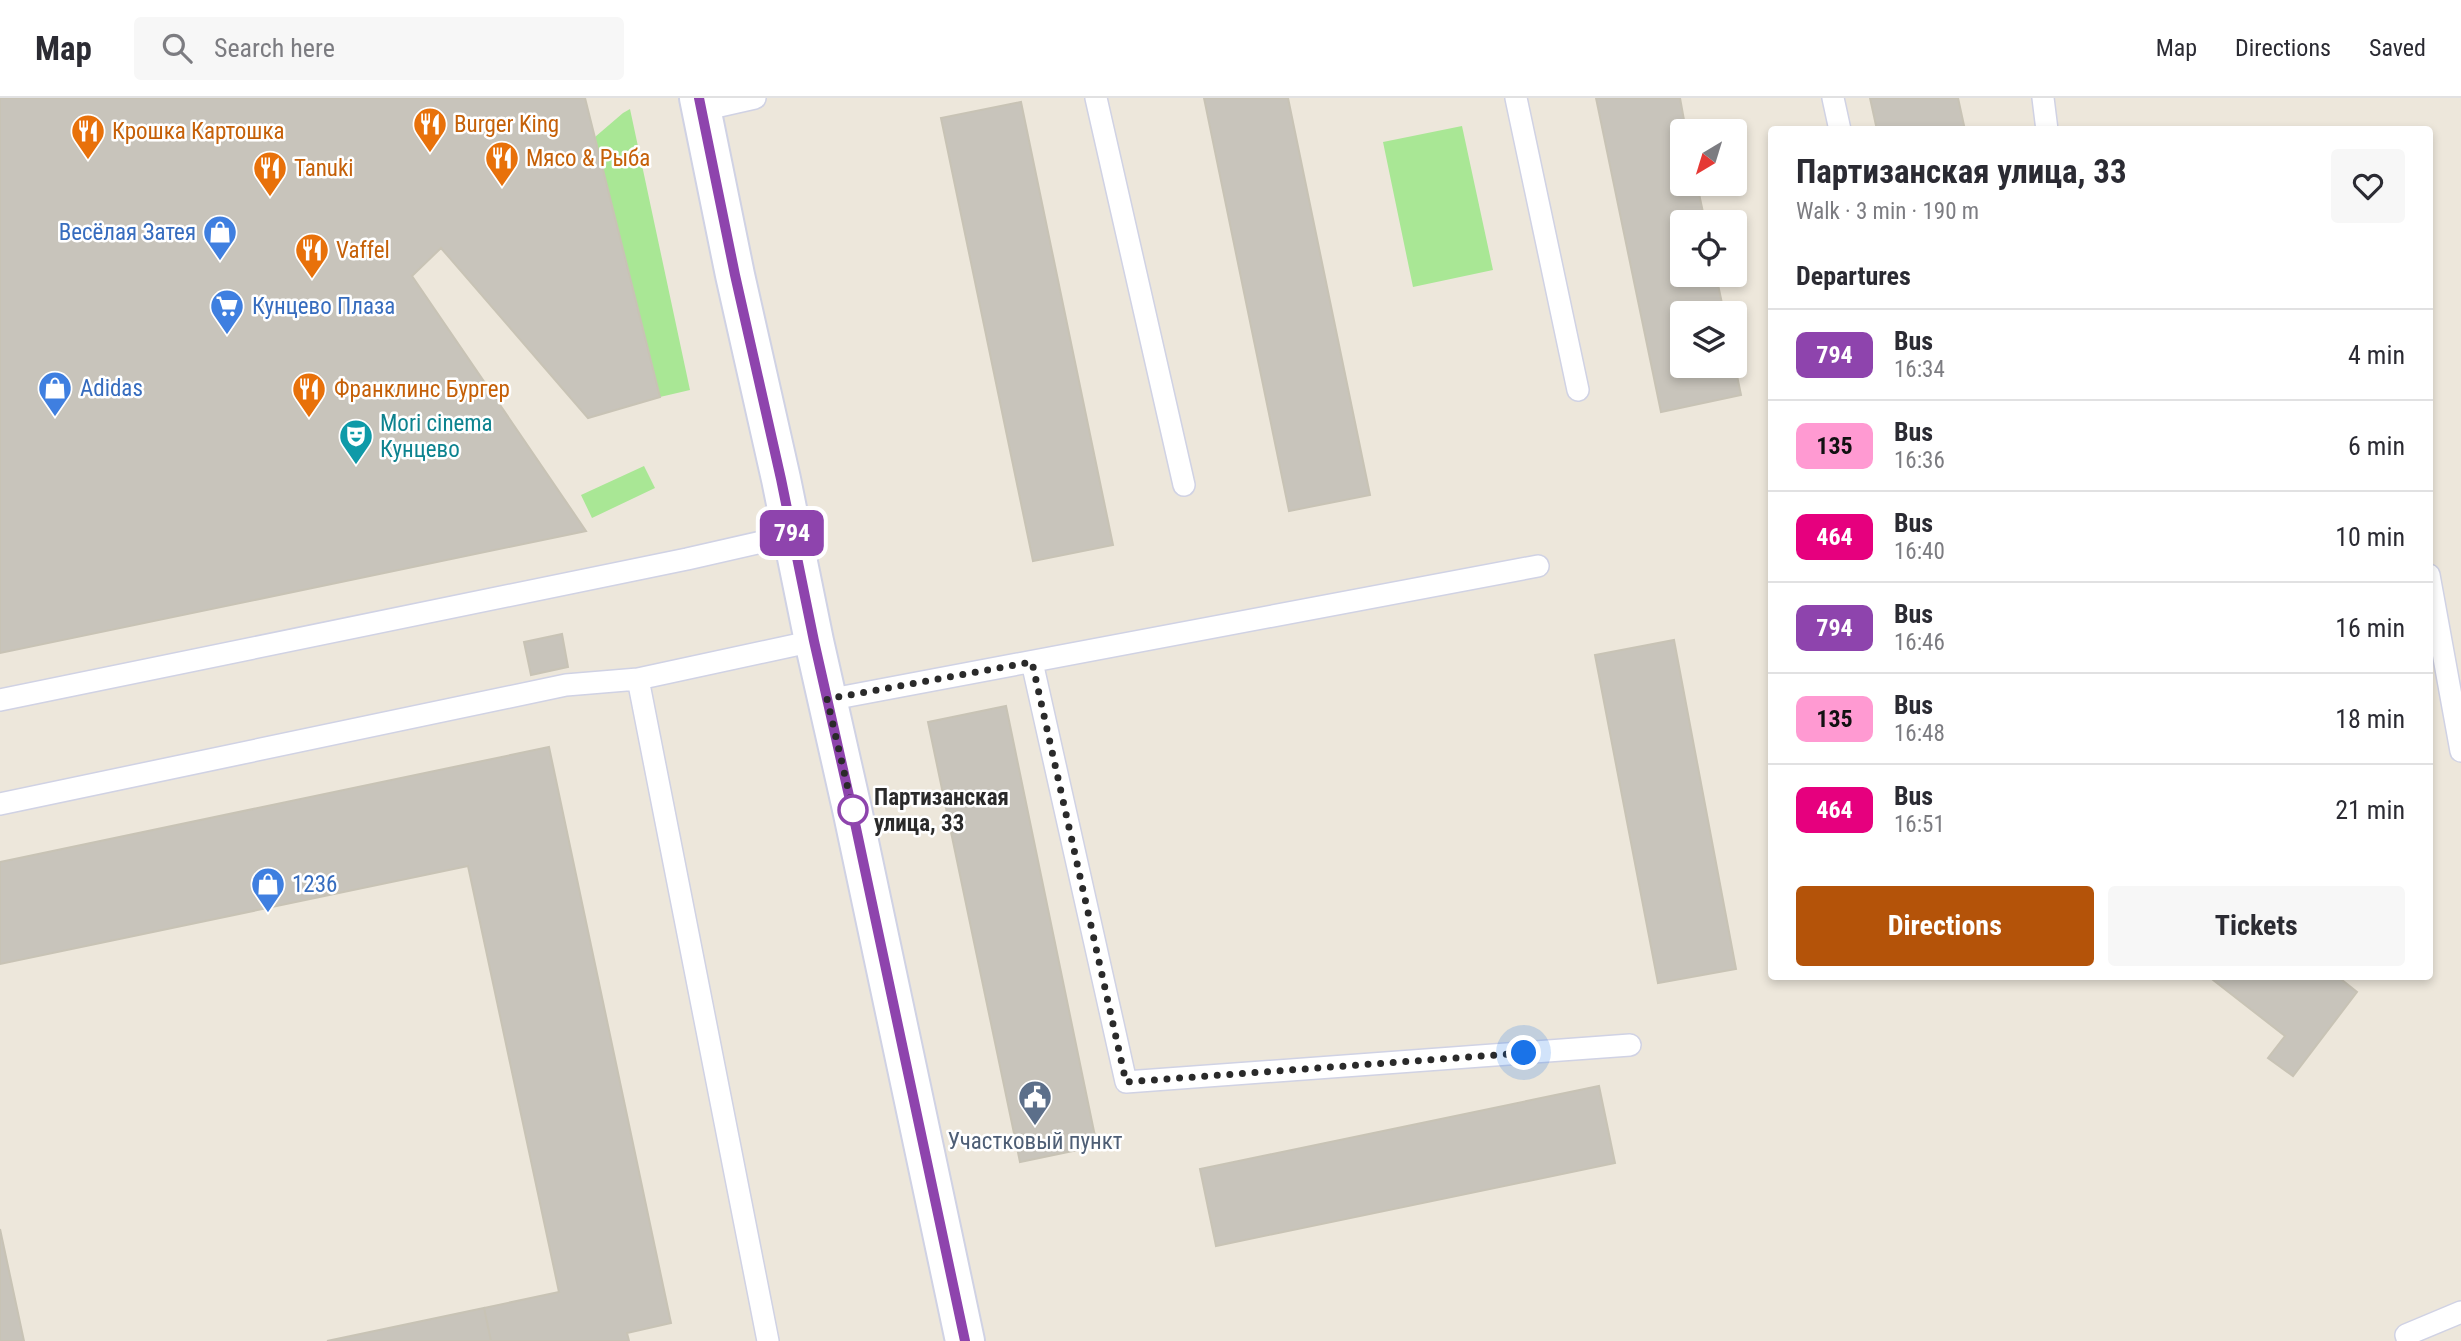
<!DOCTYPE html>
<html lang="en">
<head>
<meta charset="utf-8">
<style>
  :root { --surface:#fff; --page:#f7f7f7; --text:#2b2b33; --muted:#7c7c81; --line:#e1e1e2; --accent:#b45309 }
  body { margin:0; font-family:"Roboto Condensed",sans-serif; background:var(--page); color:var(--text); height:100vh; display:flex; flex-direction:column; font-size:26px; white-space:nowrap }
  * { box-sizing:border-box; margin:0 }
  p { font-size:23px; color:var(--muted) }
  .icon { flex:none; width:38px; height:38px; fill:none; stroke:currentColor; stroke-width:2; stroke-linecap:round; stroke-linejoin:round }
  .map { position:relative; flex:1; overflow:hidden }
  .sheet { position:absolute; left:1768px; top:28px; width:665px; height:854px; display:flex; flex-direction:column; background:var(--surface); border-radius:7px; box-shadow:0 4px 10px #0003 }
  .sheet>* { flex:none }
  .badge { padding:0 14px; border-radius:10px; font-size:24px; line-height:46px }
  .needle { width:46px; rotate:218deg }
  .tools { position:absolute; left:1670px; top:21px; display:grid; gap:14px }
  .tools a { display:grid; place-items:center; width:77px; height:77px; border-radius:7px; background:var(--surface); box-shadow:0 4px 10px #0003; font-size:35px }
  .you { position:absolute; width:35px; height:35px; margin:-18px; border:5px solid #fff; border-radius:50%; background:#1a73e8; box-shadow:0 0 0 10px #1a73e833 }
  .map>.badge { position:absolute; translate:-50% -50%; box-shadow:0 0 0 4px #fff }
  h2 { padding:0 28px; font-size:26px; line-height:63px }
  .round { display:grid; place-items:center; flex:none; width:74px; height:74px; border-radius:7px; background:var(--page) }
  .overview { display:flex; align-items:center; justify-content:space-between; height:119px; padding:0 28px }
  h1 { font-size:33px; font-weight:700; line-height:52px }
  .cta { display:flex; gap:14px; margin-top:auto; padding:14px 28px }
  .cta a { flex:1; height:80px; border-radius:7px; background:var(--accent); color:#fff; font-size:28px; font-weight:700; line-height:80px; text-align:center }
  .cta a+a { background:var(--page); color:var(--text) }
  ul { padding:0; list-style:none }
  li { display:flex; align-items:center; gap:21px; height:91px; padding:0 28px; border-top:2px solid var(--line) }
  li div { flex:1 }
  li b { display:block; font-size:26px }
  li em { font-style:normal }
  li .badge { min-width:77px; font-weight:700; text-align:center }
  header { display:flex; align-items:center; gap:42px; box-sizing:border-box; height:98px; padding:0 35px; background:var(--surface); border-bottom:2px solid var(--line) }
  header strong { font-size:33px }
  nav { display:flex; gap:38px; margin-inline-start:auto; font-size:24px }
  .search { width:490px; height:63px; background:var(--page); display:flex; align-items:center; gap:18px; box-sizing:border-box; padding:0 24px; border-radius:7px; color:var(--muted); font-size:26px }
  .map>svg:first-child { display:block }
</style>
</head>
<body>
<header>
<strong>Map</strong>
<div class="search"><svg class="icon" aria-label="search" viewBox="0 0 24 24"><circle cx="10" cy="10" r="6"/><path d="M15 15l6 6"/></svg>Search here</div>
<nav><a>Map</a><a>Directions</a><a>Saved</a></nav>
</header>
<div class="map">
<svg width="2461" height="1243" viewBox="0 0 2461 1243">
  <rect width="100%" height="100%" fill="#ede7db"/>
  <path fill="#a9e795" d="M 630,11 L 690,292 L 660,299 L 595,39 L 623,15 Z
    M 1462,28 L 1493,172 L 1413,189 L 1383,44 Z
    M 644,368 L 655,390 L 592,420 L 581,397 Z"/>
  <path fill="#c8c4bb" stroke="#c8c3b5" stroke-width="2" d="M 0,0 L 585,0 L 660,299 L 588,320 L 441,150 L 412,178 L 586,433 L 0,555 Z
    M 1204,0 L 1288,0 L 1370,397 L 1289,413 Z
    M 1596,0 L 1680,0 L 1686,33 L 1682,33 L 1682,86 L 1697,86 L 1705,124 L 1682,124 L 1682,177 L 1716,177 L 1724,215 L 1682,215 L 1682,268 L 1734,268 L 1734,263 L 1741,297 L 1661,314 Z
    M 1870,0 L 1958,0 L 1965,32 L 1877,32 Z
    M 1021,4 L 1113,447 L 1033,463 L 941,20 Z
    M 562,536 L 568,569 L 531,577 L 524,544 Z
    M 1674,542 L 1736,871 L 1658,885 L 1595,557 Z
    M 1006,608 L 1097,1048 L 1020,1064 L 928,624 Z
    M 549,649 L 671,1225 L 627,1235 L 629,1243 L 491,1243 L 484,1210 L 559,1194 L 468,768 L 0,866 L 0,764 Z
    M 2208,878 L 2337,878 L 2357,894 L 2293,978 L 2268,960 L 2285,938 Z
    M 1599,988 L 1615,1065 L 1216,1148 L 1200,1071 Z
    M 0,1131 L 24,1243 L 0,1243 Z
    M 484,1210 L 491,1243 L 327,1243 Z"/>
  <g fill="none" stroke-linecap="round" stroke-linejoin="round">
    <g stroke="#d0d2e4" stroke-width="24">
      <path id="lane" d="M 1096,0 L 1184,387
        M 1516,0 L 1578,292
        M 1833,0 L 1840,32
        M 2043,0 L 2047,32
        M 702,12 L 755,0
        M 2429,477 L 2461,653
        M 1032,564 L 1126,984 L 1630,947
        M 0,602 L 687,461 L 792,437
        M 827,602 L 1538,468
        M 0,706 L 566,587 L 638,581
        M 768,1243 L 638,581 L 814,543
        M 2408,1243 L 2406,1237 L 2461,1214"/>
    </g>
    <g stroke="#d0d2e4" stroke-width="42">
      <path id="secondary" d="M 699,0 L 735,177 L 781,381 L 814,543 L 852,711 L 965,1243"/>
    </g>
    <use href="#lane" stroke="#fff" stroke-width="21"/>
    <use href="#secondary" stroke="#fff" stroke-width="38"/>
  </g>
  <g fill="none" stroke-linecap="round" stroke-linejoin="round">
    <g stroke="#fff" stroke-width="16">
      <path id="line" d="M 699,0 L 735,177 L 781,381 L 814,543 L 852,711 L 965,1243"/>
    </g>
    <use href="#line" stroke="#8e44ad" stroke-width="10"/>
    <path stroke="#2a2a2a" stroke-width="7" stroke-dasharray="0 12.6" d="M 853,712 L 827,601 L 1032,564 L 1126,984 L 1524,955"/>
  </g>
  <defs>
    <g id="restaurant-pin" transform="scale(1.75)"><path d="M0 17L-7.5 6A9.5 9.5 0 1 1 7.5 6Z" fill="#e8710a" stroke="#fff"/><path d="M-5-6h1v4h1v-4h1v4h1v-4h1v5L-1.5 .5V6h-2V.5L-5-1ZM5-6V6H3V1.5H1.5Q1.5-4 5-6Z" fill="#fff"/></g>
    <g id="shop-pin" transform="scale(1.75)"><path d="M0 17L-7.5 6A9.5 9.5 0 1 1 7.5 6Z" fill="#3f7fe0" stroke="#fff"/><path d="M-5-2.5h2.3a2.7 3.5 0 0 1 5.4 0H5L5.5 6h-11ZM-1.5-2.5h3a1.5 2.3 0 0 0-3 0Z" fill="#fff"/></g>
    <g id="supermarket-pin" transform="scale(1.75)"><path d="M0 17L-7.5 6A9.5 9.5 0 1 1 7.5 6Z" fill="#3f7fe0" stroke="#fff"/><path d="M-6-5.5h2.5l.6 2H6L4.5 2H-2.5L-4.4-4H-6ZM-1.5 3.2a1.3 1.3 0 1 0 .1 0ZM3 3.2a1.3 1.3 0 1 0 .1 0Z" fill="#fff"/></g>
    <g id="theatre-pin" transform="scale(1.75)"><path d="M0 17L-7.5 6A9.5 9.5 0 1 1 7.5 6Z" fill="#0f9aa8" stroke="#fff"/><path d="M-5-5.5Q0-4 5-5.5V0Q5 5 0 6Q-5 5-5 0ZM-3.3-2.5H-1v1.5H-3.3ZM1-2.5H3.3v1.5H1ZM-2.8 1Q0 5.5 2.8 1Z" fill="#fff"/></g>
    <g id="civic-pin" transform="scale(1.75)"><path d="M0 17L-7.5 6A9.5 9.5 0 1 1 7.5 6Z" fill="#5c6f8a" stroke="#fff"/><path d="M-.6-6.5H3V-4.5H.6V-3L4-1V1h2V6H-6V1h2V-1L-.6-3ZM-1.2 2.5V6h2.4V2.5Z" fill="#fff"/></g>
  </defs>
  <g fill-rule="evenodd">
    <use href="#restaurant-pin" x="430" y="26"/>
    <use href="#restaurant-pin" x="88" y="33"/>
    <use href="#restaurant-pin" x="502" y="60"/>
    <use href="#restaurant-pin" x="270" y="70"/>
    <use href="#shop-pin" x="220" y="134"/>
    <use href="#restaurant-pin" x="312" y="152"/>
    <use href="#supermarket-pin" x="227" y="208"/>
    <use href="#shop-pin" x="55" y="290"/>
    <use href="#restaurant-pin" x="309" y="291"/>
    <use href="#theatre-pin" x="356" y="338"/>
    <use href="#shop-pin" x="268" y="786"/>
    <use href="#civic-pin" x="1035" y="999"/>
  </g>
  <circle fill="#fff" stroke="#8e44ad" stroke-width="3.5" cx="853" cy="712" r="14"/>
  <g text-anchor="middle" stroke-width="5" stroke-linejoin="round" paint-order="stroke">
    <g font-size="23" fill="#c56008" stroke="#fff" text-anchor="start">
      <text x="454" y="34">Burger King</text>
      <text x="112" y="41">Крошка Картошка</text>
      <text x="526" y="68">Мясо &amp; Рыба</text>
      <text x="294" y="78">Tanuki</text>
      <text x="336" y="160">Vaffel</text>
      <text x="334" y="299">Франклинс Бургер</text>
    </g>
    <g font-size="23" fill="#366cbe" stroke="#fff" text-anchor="start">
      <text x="196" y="142" text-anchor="end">Весёлая Затея</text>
      <text x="252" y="216">Кунцево Плаза</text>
      <text x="80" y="298">Adidas</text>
      <text x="292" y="794">1236</text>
    </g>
    <g font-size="23" fill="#0d838f" stroke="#fff" text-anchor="start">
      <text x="380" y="333">Mori cinema<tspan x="380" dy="26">Кунцево</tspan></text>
    </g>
    <g font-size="23" font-weight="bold" fill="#2a2a2a" stroke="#fff" text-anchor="start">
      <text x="874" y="707">Партизанская<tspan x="874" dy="26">улица, 33</tspan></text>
    </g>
    <g font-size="23" fill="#4e5e75" stroke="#fff">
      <text x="1035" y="1051">Участковый пункт</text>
    </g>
  </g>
</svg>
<div class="tools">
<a><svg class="needle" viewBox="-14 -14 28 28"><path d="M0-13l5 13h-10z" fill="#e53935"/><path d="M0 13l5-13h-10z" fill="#7c7c81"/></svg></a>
<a><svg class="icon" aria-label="locate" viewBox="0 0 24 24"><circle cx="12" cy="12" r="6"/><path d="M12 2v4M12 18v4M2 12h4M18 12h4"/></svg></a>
<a><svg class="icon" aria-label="layers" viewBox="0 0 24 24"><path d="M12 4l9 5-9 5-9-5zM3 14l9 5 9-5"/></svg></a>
</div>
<div class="you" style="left:1524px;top:955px"></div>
<b class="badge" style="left:792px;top:435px;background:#8e44ad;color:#fff">794</b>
<section class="sheet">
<div class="overview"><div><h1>Партизанская улица, 33</h1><p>Walk · 3 min · 190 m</p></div><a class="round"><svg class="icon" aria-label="heart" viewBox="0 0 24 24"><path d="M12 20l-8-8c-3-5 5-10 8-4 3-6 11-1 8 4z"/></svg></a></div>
<h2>Departures</h2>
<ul>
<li><span class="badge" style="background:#8e44ad;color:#fff">794</span><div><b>Bus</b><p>16:34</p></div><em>4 min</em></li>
<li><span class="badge" style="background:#ff9ad2;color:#111">135</span><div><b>Bus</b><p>16:36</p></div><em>6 min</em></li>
<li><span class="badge" style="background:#e6007e;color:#fff">464</span><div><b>Bus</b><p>16:40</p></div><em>10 min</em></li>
<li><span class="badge" style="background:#8e44ad;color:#fff">794</span><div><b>Bus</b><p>16:46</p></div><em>16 min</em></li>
<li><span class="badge" style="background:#ff9ad2;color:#111">135</span><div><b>Bus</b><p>16:48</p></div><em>18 min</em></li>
<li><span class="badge" style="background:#e6007e;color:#fff">464</span><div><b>Bus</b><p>16:51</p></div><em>21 min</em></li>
</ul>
<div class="cta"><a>Directions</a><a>Tickets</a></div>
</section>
</div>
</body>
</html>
